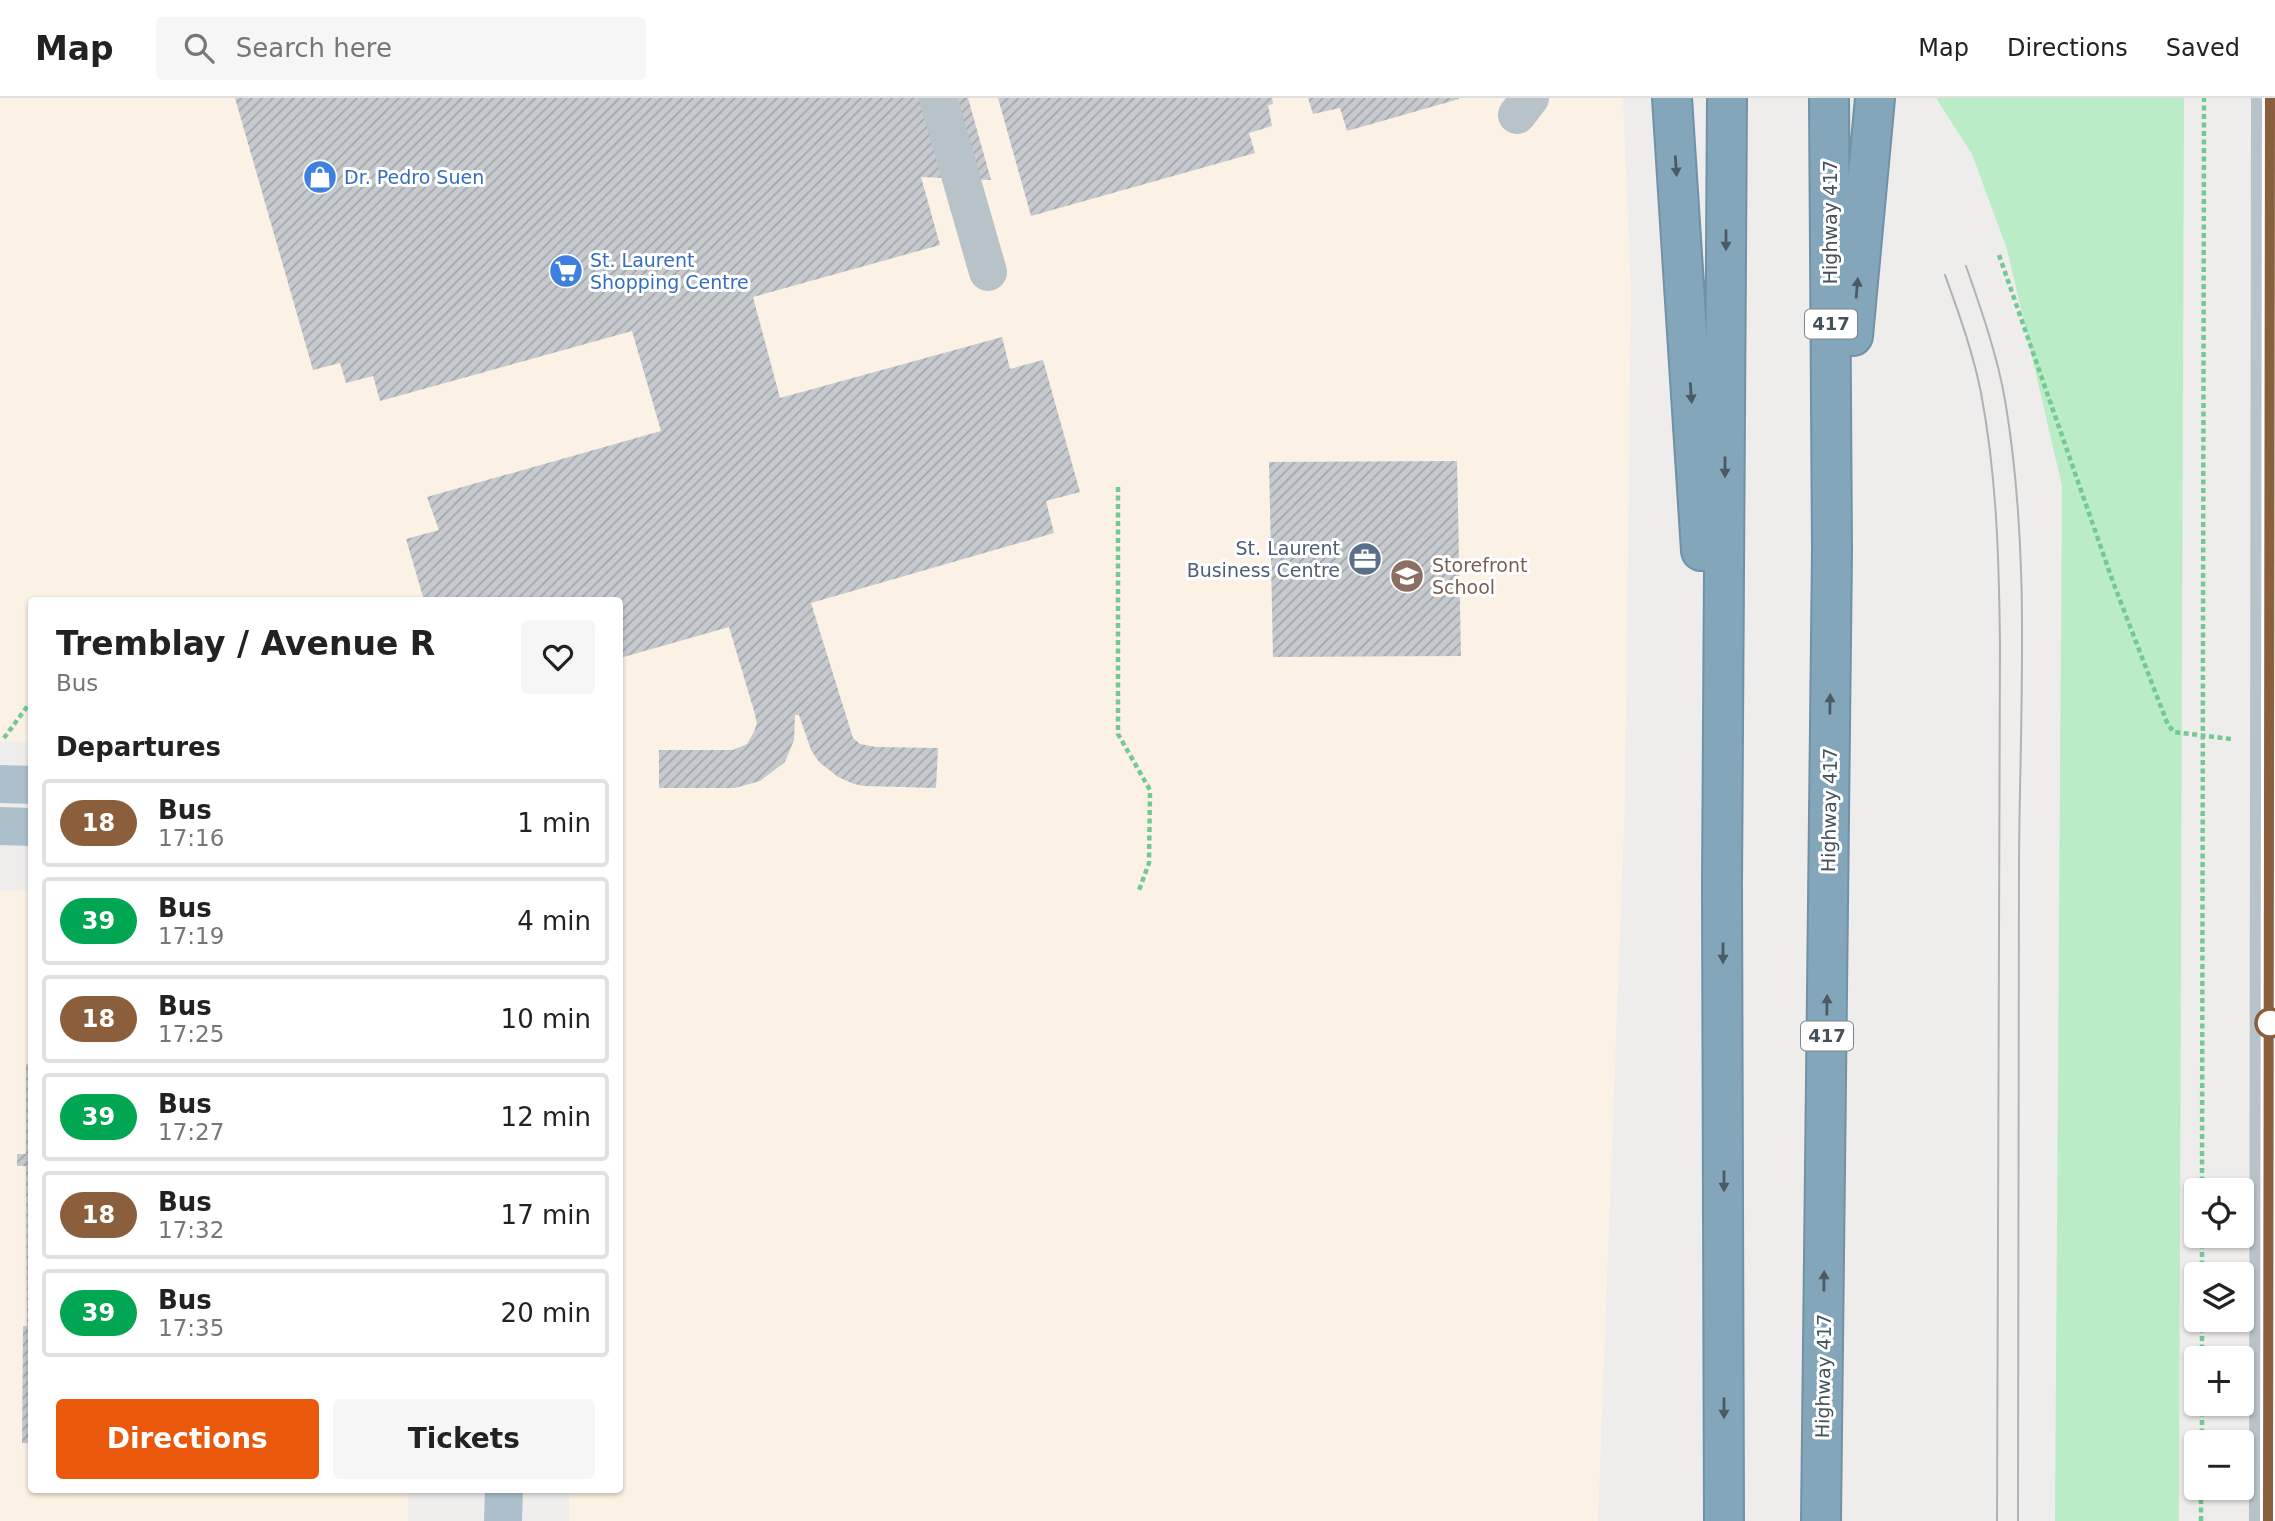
<!DOCTYPE html>
<html lang="en">
<head>
<meta charset="utf-8">
<style>
  :root { --surface:#fff; --page:#f6f6f6; --text:#222; --muted:#767676; --line:#e0e0e0; --accent:#ea580c }
  body { margin:0; font-family:"DejaVu Sans",sans-serif; background:var(--page); color:var(--text); height:100vh; display:flex; flex-direction:column; font-size:26px; white-space:nowrap }
  * { box-sizing:border-box; margin:0 }
  p { font-size:23px; color:var(--muted) }
  .icon { flex:none; width:38px; height:38px; fill:none; stroke:currentColor; stroke-width:2; stroke-linecap:round; stroke-linejoin:round }
  .map { position:relative; flex:1; overflow:hidden }
  .drawer { position:absolute; left:28px; top:499px; width:595px; height:896px; display:flex; flex-direction:column; background:var(--surface); border-radius:7px; box-shadow:0 2px 5px #0004 }
  .drawer>* { flex:none }
  .badge { padding:0 14px; border-radius:23px; font-size:24px; line-height:46px }
  .controls { position:absolute; left:2184px; top:1080px; display:grid; gap:14px }
  .controls a { display:grid; place-items:center; width:70px; height:70px; border-radius:7px; background:var(--surface); box-shadow:0 2px 5px #0004; font-size:35px }
  .map>.badge { position:absolute; translate:-50% -50%; box-shadow:0 0 0 4px #fff }
  h2 { padding:0 28px; font-size:26px; line-height:63px }
  .round { display:grid; place-items:center; flex:none; width:74px; height:74px; border-radius:7px; background:var(--page) }
  .overview { display:flex; align-items:center; justify-content:space-between; height:119px; padding:0 28px }
  h1 { font-size:33px; font-weight:700; line-height:52px }
  .button { display:flex; gap:14px; margin-top:auto; padding:14px 28px }
  .button a { flex:1; height:80px; border-radius:7px; background:var(--accent); color:#fff; font-size:28px; font-weight:700; line-height:80px; text-align:center }
  .button a+a { background:var(--page); color:var(--text) }
  ul { padding:0; list-style:none }
  li { display:flex; align-items:center; gap:21px; height:88px; margin:0 14px 10px; padding:0 14px; border:4px solid var(--line); border-radius:7px }
  li div { flex:1 }
  li b { display:block; font-size:26px }
  li em { font-style:normal }
  li .badge { min-width:77px; font-weight:700; text-align:center }
  header { display:flex; align-items:center; gap:42px; box-sizing:border-box; height:98px; padding:0 35px; background:var(--surface); border-bottom:2px solid var(--line) }
  header strong { font-size:33px }
  nav { display:flex; gap:38px; margin-inline-start:auto; font-size:24px }
  .search { width:490px; height:63px; background:var(--page); display:flex; align-items:center; gap:18px; box-sizing:border-box; padding:0 24px; border-radius:7px; color:var(--muted); font-size:26px }
  .map>svg:first-child { display:block }
</style>
</head>
<body>
<header>
<strong>Map</strong>
<div class="search"><svg class="icon" aria-label="search" viewBox="0 0 24 24"><circle cx="10" cy="10" r="6"/><path d="M15 15l6 6"/></svg>Search here</div>
<nav><a>Map</a><a>Directions</a><a>Saved</a></nav>
</header>
<div class="map">
<svg width="2275" height="1423" viewBox="0 0 2275 1423">
  <defs>
    <pattern id="building-hatch" width="6" height="6" patternUnits="userSpaceOnUse" patternTransform="scale(1.75)"><rect width="6" height="6" fill="#c6cacf"/><path d="M-1 1l2-2M0 6l6-6M5 7l2-2" fill="none" stroke="#a3a7ab"/></pattern>
  </defs>
  <rect width="100%" height="100%" fill="#efecec"/>
  <path fill="#fbf1e4" d="M 0,0 L 1623,0 L 1631,192 L 1625,703 L 1598,1423 L 569,1423 L 569,1391 L 620,1391 L 620,502 L 32,502 L 31,644 L 0,643 Z
    M 0,793 L 31,793 L 32,1391 L 408,1391 L 408,1423 L 0,1423 Z"/>
  <path fill="#baecc6" d="M 1936,0 L 2184,0 L 2179,1423 L 2055,1423 L 2062,388 L 2007,151 L 1972,56 Z"/>
  <path fill="url(#building-hatch)" d="M 235,0 L 968,0 L 991,82 L 921,79 L 940,147 L 753,199 L 780,300 L 1002,239 L 1010,271 L 1043,262 L 1080,394 L 1046,403 L 1054,435 L 811,505 L 853,640 L 860,646 L 876,649 L 938,650 L 936,690 L 865,688 L 854,686 L 838,679 L 819,664 L 811,652 L 799,617 L 795,617 L 794,642 L 785,664 L 760,683 L 735,690 L 659,690 L 659,652 L 733,652 L 747,646 L 754,634 L 757,625 L 754,613 L 729,529 L 620,560 L 620,502 L 424,502 L 406,441 L 439,432 L 427,399 L 661,333 L 632,233 L 380,303 L 373,278 L 346,285 L 340,265 L 313,272 Z
    M 998,0 L 1272,0 L 1273,6 L 1268,7 L 1272,28 L 1249,35 L 1255,55 L 1031,118 Z
    M 1308,0 L 1459,0 L 1459,1 L 1347,33 L 1340,10 L 1313,16 Z
    M 1457,363 L 1461,558 L 1273,559 L 1269,364 Z
    M 26,966 L 32,966 L 32,1345 L 22,1345 L 23,1228 L 27,1228 L 26,1068 L 17,1068 L 17,1056 L 26,1056 Z"/>
  <g fill="none" stroke-linecap="round" stroke-linejoin="round">
    <g stroke="#7091a6" stroke-width="42">
      <path id="highway" d="M 1672,0 L 1701,453
        M 1853,238 L 1875,0
        M 1724,1423 L 1722,787 L 1727,0
        M 1821,1423 L 1832,453 L 1829,0"/>
    </g>
    <path stroke="#73c993" stroke-width="4.5" stroke-dasharray="5 3.5" stroke-linecap="butt" d="M 1999,157 L 2113,484 L 2168,627 L 2174,634 L 2231,641
      M 1118,389 L 1118,636 L 1150,692 L 1149,765 L 1138,795
      M 4,640 L 32,602
      M 2202,1092 L 2204,0
      M 2202,1176 L 2202,1138
      M 2202,1260 L 2202,1222
      M 2202,1344 L 2202,1306
      M 2201,1423 L 2201,1390"/>
    <path stroke="#b7c3c9" stroke-width="38" d="M 938,0 L 988,174
      M 1517,17 L 1530,0
      M 2268,1423 L 2270,0"/>
    <path stroke="#acc0cb" stroke-width="38" d="M 0,686 L 32,687
      M 0,728 L 32,729
      M 503,1423 L 504,1391"/>
    <use href="#highway" stroke="#84a6ba" stroke-width="38"/>
    <path stroke="#aeb2b6" stroke-width="2" d="M 1966,168 C 1981,211 1997,256 2005,302 C 2031,455 2020,609 2019,764 C 2019,983 2019,1203 2018,1423
      M 1945,177 C 1959,216 1973,254 1981,295 C 1997,379 1999,463 2000,547 L 1997,1423"/>
  </g>
  <defs><path id="oneway-solid" d="M-6-.8H1V-3.2L6.5 0L1 3.2V.8H-6Z" transform="scale(1.75)"/></defs>
  <g fill="#4b5a63">
    <use href="#oneway-solid" transform="translate(1676 68) rotate(86)"/>
    <use href="#oneway-solid" transform="translate(1726 142) rotate(90)"/>
    <use href="#oneway-solid" transform="translate(1857 190) rotate(-85)"/>
    <use href="#oneway-solid" transform="translate(1691 295) rotate(86)"/>
    <use href="#oneway-solid" transform="translate(1725 369) rotate(90)"/>
    <use href="#oneway-solid" transform="translate(1830 606) rotate(-89)"/>
    <use href="#oneway-solid" transform="translate(1723 855) rotate(90)"/>
    <use href="#oneway-solid" transform="translate(1827 907) rotate(-89)"/>
    <use href="#oneway-solid" transform="translate(1724 1083) rotate(90)"/>
    <use href="#oneway-solid" transform="translate(1824 1183) rotate(-89)"/>
    <use href="#oneway-solid" transform="translate(1724 1310) rotate(90)"/>
  </g>
  <g fill="none" stroke-linecap="round" stroke-linejoin="round">
    <g stroke="#fff" stroke-width="16">
      <path id="line" d="M 2268,1423 L 2270,0"/>
    </g>
    <use href="#line" stroke="#8b5e3c" stroke-width="10"/>
  </g>
  <defs>
    <g id="shop-disc" transform="scale(1.75)"><circle r="9.5" fill="#3f7fe0" stroke="#fff"/><path d="M-5-2.5h2.3a2.7 3.5 0 0 1 5.4 0H5L5.5 6h-11ZM-1.5-2.5h3a1.5 2.3 0 0 0-3 0Z" fill="#fff"/></g>
    <g id="supermarket-disc" transform="scale(1.75)"><circle r="9.5" fill="#3f7fe0" stroke="#fff"/><path d="M-6-5.5h2.5l.6 2H6L4.5 2H-2.5L-4.4-4H-6ZM-1.5 3.2a1.3 1.3 0 1 0 .1 0ZM3 3.2a1.3 1.3 0 1 0 .1 0Z" fill="#fff"/></g>
    <g id="office-disc" transform="scale(1.75)"><circle r="9.5" fill="#5c6f8a" stroke="#fff"/><path d="M-6-3h4V-5.5h4V-3h4V5H-6ZM-1-4.5V-3h2v-1.5ZM-6 0V1H6V0Z" fill="#fff"/></g>
    <g id="school-disc" transform="scale(1.75)"><circle r="9.5" fill="#8d6e63" stroke="#fff"/><path d="M0-5L7-2L0 1L-7-2ZM-4 1L0 2.5L4 1V4Q0 6-4 4Z" fill="#fff"/></g>
  </defs>
  <g fill-rule="evenodd">
    <use href="#shop-disc" x="320" y="79"/>
    <use href="#supermarket-disc" x="566" y="173"/>
    <use href="#office-disc" x="1365" y="461"/>
    <use href="#school-disc" x="1407" y="478"/>
  </g>
  <circle fill="#fff" stroke="#8b5e3c" stroke-width="3.5" cx="2270" cy="925" r="14"/>
  <g text-anchor="middle" stroke-width="6" stroke-linejoin="round" paint-order="stroke">
    <g fill="#fff" stroke="#7d868b" stroke-width="2">
      <rect x="1805" y="211.5" width="52" height="29" rx="5"/>
      <rect x="1801" y="923.5" width="52" height="29" rx="5"/>
    </g>
    <g font-size="18" font-weight="bold" fill="#455259">
      <text x="1831" y="232">417</text>
      <text x="1827" y="944">417</text>
    </g>
    <g font-size="19" fill="#366cbe" stroke="#fff" text-anchor="start">
      <text x="344" y="86">Dr. Pedro Suen</text>
      <text x="590" y="169">St. Laurent<tspan x="590" dy="22">Shopping Centre</tspan></text>
    </g>
    <g font-size="19" fill="#455259" stroke="#fff">
      <text transform="translate(1830 124) rotate(-90)" y="7">Highway 417</text>
      <text transform="translate(1829 712) rotate(-89)" y="7">Highway 417</text>
      <text transform="translate(1823 1278) rotate(-89)" y="7">Highway 417</text>
    </g>
    <g font-size="19" fill="#4e5e75" stroke="#fff" text-anchor="end">
      <text x="1340" y="457">St. Laurent<tspan x="1340" dy="22">Business Centre</tspan></text>
    </g>
    <g font-size="19" fill="#785e54" stroke="#fff" text-anchor="start">
      <text x="1432" y="474">Storefront<tspan x="1432" dy="22">School</tspan></text>
    </g>
  </g>
</svg>
<div class="controls">
<a><svg class="icon" aria-label="locate" viewBox="0 0 24 24"><circle cx="12" cy="12" r="6"/><path d="M12 2v4M12 18v4M2 12h4M18 12h4"/></svg></a>
<a><svg class="icon" aria-label="layers" viewBox="0 0 24 24"><path d="M12 4l9 5-9 5-9-5zM3 14l9 5 9-5"/></svg></a>
<a>+</a>
<a>−</a>
</div>
<section class="drawer">
<div class="overview"><div><h1>Tremblay / Avenue R</h1><p>Bus</p></div><a class="round"><svg class="icon" aria-label="heart" viewBox="0 0 24 24"><path d="M12 20l-8-8c-3-5 5-10 8-4 3-6 11-1 8 4z"/></svg></a></div>
<h2>Departures</h2>
<ul>
<li><span class="badge" style="background:#8b5e3c;color:#fff">18</span><div><b>Bus</b><p>17:16</p></div><em>1 min</em></li>
<li><span class="badge" style="background:#00a651;color:#fff">39</span><div><b>Bus</b><p>17:19</p></div><em>4 min</em></li>
<li><span class="badge" style="background:#8b5e3c;color:#fff">18</span><div><b>Bus</b><p>17:25</p></div><em>10 min</em></li>
<li><span class="badge" style="background:#00a651;color:#fff">39</span><div><b>Bus</b><p>17:27</p></div><em>12 min</em></li>
<li><span class="badge" style="background:#8b5e3c;color:#fff">18</span><div><b>Bus</b><p>17:32</p></div><em>17 min</em></li>
<li><span class="badge" style="background:#00a651;color:#fff">39</span><div><b>Bus</b><p>17:35</p></div><em>20 min</em></li>
</ul>
<div class="button"><a>Directions</a><a>Tickets</a></div>
</section>
</div>
</body>
</html>
